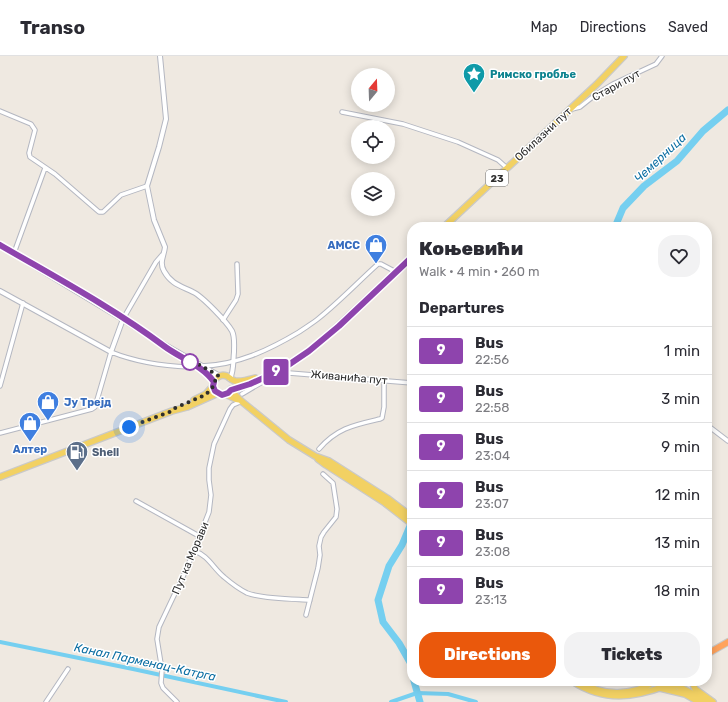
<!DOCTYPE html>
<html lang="en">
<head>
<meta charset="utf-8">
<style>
  :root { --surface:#fff; --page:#f2f2f3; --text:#2b2b33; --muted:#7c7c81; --line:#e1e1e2; --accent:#ea580c }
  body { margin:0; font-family:Rubik,sans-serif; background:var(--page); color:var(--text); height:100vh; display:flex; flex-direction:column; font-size:15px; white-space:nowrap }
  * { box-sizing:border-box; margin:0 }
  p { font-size:13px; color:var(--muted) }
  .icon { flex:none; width:22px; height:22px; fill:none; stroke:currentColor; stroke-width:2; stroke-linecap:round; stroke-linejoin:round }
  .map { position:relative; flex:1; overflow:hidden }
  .drawer { position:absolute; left:407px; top:166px; width:305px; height:464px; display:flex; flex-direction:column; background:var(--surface); border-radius:16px; box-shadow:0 2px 10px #0003 }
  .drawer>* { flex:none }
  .badge { padding:0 8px; border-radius:3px; font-size:14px; line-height:26px }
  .needle { width:26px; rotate:19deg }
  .controls { position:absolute; left:351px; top:12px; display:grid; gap:8px }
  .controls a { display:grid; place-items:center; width:44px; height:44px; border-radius:50%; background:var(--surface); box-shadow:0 2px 10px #0003; font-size:20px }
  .you { position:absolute; width:20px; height:20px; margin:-10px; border:3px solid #fff; border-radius:50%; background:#1a73e8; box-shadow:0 0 0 6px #1a73e833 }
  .map>.badge { position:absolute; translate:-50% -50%; box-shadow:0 0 0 2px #fff }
  h2 { padding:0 12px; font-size:15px; line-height:36px }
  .round { display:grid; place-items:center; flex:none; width:42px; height:42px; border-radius:16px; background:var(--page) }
  .headline { display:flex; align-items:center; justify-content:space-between; height:68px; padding:0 12px }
  h1 { font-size:19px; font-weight:800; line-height:30px }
  .button { display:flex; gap:8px; margin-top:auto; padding:8px 12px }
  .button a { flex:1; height:46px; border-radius:16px; background:var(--accent); color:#fff; font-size:16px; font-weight:800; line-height:46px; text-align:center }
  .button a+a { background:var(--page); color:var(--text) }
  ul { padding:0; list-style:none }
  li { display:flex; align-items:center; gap:12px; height:48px; padding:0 12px; border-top:1px solid var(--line) }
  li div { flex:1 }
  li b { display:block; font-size:15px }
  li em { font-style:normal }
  li .badge { min-width:44px; font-weight:700; text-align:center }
  header { display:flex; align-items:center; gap:24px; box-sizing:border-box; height:56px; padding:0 20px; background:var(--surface); border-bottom:1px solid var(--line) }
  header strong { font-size:19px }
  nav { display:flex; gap:22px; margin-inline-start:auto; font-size:14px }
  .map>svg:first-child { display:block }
</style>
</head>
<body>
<header>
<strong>Transo</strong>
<nav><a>Map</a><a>Directions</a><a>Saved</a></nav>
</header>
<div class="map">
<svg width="728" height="646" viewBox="0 0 728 646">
  <rect width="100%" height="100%" fill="#efe9e1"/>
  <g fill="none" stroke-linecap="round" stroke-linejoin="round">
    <path stroke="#75cff0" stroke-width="4" d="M 0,586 L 133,613 L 286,646
      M 391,646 L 417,637 L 448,638 L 476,646"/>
    <path stroke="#75cff0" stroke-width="7" d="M 615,171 L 623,152 L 644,130 L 677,105 L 703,75 L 728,54
      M 412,465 L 402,489 L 389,510 L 378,544 L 383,566 L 399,587 L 411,608 L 412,614
      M 414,625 L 420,646"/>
    <g stroke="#b4b7c1" stroke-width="5.5">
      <path id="minor" d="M 572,53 L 580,51 L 595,39 L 613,28 L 656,8 L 662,0
        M 0,55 L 31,68 L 35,74 L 29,97 L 30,101 L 55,118 L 99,156 L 103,156 L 121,139 L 147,130
        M 342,56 L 403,68 L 458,86 L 498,104 L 507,112
        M 14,197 L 45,112
        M 123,263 L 156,206 L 162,199
        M 223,264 L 236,244 L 238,238 L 237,208
        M 202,310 C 237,309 269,294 299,276 C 306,271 313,267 319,262 C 340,245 358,226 378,208 L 381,208 L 396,216
        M 0,330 L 23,247
        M 242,338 C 256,330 273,318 289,317 L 412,327
        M 707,369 L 728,385
        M 0,377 L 92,353 L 95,351 L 111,296 C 136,306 162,310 189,311
        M 319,393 C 337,372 354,369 380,363 L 382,362 L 384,351 L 384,325
        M 136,445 L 199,480
        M 194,495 C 208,499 213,512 224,521 C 231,527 239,533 247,537 C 263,543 292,543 310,544
        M 306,559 L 318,512 L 320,499 L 319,490 L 321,481 L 324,476 L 336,461 L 337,453 L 333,427 L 323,418
        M 46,646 L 68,613
        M 177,646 L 163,632 L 161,627 L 162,614 L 157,583 L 159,571 L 187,512 L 209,456 L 211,439 L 209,424 L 209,412 L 214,388 L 230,353 L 233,349 L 240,346"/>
    </g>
    <g stroke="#b4b7c1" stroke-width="6">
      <path id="tertiary" d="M 160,0 L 166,63 L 159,91 L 147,130 L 154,164 L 165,191 C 164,200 159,206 164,215 C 171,228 181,230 193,236 C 202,240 227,266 232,275 C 235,281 234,289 234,296 C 233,305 234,315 230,323
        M 0,235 L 111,296 L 123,263"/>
    </g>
    <g stroke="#b4b7c1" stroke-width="7">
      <path id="secondary" d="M 0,189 L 123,263 L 159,286 L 219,320
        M 204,315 L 214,326"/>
    </g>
    <g stroke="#c9c9c9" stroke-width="8">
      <path id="primary" d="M 444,171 L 597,28 L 624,0
        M 231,333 L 249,328 L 281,314 L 309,295 L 339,269 L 412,201
        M 231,334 L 240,344 L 289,384 L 315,400 L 329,405 L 387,442 L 412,461
        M 194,344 L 206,338 L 213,330
        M 240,344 C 234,344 232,340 227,339 C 220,337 216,339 213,330 C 214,323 219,317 227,320 C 230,322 231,324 235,325 C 242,326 248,324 255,322
        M 318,403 L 326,409 L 385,447 L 412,468
        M 0,421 L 172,355 L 187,351 L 218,337
        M 572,625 C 604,646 633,642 668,629
        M 581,625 C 600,641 635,640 655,625
        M 664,625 C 670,632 677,632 684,625
        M 692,625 L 695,633 L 713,646
        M 678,630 L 708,646
        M 660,632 L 685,638 L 699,646"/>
    </g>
    <g stroke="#c9c9c9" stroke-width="8">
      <path id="motorway" d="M 707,598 L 728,586"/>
    </g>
    <use href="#minor" stroke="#fff" stroke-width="3.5"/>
    <use href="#tertiary" stroke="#fff" stroke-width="4"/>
    <use href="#secondary" stroke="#fff" stroke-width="5"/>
    <use href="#primary" stroke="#f2d163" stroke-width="5.5"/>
    <use href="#motorway" stroke="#ffa35c" stroke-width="6"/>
  </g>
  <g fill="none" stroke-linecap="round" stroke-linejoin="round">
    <g stroke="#fff" stroke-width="9">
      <path id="line" d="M 0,189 C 55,221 113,252 164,290 C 180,302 202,309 214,326 L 213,330 L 215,335 L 222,339 L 228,337 L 231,334 L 250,328 L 281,314 L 309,295 L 339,270 L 412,201"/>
    </g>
    <use href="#line" stroke="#8e44ad" stroke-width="6"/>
    <path stroke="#2e2e2e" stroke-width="4" stroke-dasharray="0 7.2" d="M 129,371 L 172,355 L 175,352 L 205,339 C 207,337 211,334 212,332 C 215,327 214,324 219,320 L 189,303 L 190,306"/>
  </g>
  <defs>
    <g id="sight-pin" transform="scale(1.15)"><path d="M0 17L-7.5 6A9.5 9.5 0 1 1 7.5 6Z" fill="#0f9aa8" stroke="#fff"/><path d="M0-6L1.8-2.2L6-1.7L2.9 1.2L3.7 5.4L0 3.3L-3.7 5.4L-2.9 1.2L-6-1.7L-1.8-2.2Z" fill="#fff"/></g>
    <g id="shop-pin" transform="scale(1.15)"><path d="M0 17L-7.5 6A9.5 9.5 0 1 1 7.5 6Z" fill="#3f7fe0" stroke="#fff"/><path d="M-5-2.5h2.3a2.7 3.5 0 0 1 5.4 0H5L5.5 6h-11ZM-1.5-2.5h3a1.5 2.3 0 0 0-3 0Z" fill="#fff"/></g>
    <g id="fuel-pin" transform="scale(1.15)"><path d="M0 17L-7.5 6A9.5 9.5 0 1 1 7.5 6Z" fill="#5c6f8a" stroke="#fff"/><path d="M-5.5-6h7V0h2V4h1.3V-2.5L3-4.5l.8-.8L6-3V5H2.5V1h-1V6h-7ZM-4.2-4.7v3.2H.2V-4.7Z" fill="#fff"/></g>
  </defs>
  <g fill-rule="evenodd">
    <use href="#sight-pin" x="474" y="18"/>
    <use href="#shop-pin" x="376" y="189"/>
    <use href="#shop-pin" x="48" y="346"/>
    <use href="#shop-pin" x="30" y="367"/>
    <use href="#fuel-pin" x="77" y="396"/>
  </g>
  <circle fill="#fff" stroke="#8e44ad" stroke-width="2" cx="190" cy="306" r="8"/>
  <g text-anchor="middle" stroke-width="3" stroke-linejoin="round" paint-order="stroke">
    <rect fill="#fff" stroke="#6d6d6d" stroke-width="1" x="486" y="114" width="22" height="16" rx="3"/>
    <g font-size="10" font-weight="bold" fill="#2e2e2e">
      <text x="497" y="126">23</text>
    </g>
    <g font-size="11" font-weight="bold" fill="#0d838f" stroke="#fff" text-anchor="start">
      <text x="490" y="22">Римско гробље</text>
    </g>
    <g font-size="11" fill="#2e2e2e" stroke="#fff">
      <text transform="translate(616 29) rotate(-29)" y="4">Стари пут</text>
      <text transform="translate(543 78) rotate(-43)" y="4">Обилазни пут</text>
      <text transform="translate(349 321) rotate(5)" y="4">Живанића пут</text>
      <text transform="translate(190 502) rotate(-67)" y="4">Пут ка Морави</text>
    </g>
    <g font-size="11" font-weight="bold" fill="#366cbe" stroke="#fff" text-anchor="end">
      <text x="360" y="193">АМСС</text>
      <text x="64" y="350" text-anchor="start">Ју Трејд</text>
      <text x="30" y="397" text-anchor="middle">Алтер</text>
    </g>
    <g font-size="11" font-weight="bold" fill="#4e5e75" stroke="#fff" text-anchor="start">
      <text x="92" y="400">Shell</text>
    </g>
    <g font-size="12" font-style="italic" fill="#0d6fa3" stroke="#fff">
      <text transform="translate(660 102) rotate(-43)" y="4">Чемерница</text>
      <text transform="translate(145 606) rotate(12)" y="4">Канал Парменац-Катрга</text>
    </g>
  </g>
</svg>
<div class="controls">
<a><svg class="needle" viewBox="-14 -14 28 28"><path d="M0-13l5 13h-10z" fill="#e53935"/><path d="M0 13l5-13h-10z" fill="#7c7c81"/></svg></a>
<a><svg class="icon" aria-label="locate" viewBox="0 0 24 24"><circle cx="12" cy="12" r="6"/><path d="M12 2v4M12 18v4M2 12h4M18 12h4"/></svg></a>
<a><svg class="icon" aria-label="layers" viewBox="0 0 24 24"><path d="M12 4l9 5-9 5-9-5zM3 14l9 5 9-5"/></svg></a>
</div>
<div class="you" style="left:129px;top:371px"></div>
<b class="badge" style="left:276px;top:316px;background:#8e44ad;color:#fff">9</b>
<section class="drawer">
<div class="headline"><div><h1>Коњевићи</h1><p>Walk · 4 min · 260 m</p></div><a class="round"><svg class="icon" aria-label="heart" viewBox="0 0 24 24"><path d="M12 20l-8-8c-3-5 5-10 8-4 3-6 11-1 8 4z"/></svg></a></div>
<h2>Departures</h2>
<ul>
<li><span class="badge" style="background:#8e44ad;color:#fff">9</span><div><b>Bus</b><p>22:56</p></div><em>1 min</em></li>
<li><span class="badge" style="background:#8e44ad;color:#fff">9</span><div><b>Bus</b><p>22:58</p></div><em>3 min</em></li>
<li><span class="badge" style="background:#8e44ad;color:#fff">9</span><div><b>Bus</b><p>23:04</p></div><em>9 min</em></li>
<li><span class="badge" style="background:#8e44ad;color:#fff">9</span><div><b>Bus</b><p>23:07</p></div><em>12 min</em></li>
<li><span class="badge" style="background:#8e44ad;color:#fff">9</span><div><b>Bus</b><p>23:08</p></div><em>13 min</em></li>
<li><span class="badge" style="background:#8e44ad;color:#fff">9</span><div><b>Bus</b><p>23:13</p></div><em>18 min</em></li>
</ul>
<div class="button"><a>Directions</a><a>Tickets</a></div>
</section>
</div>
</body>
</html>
